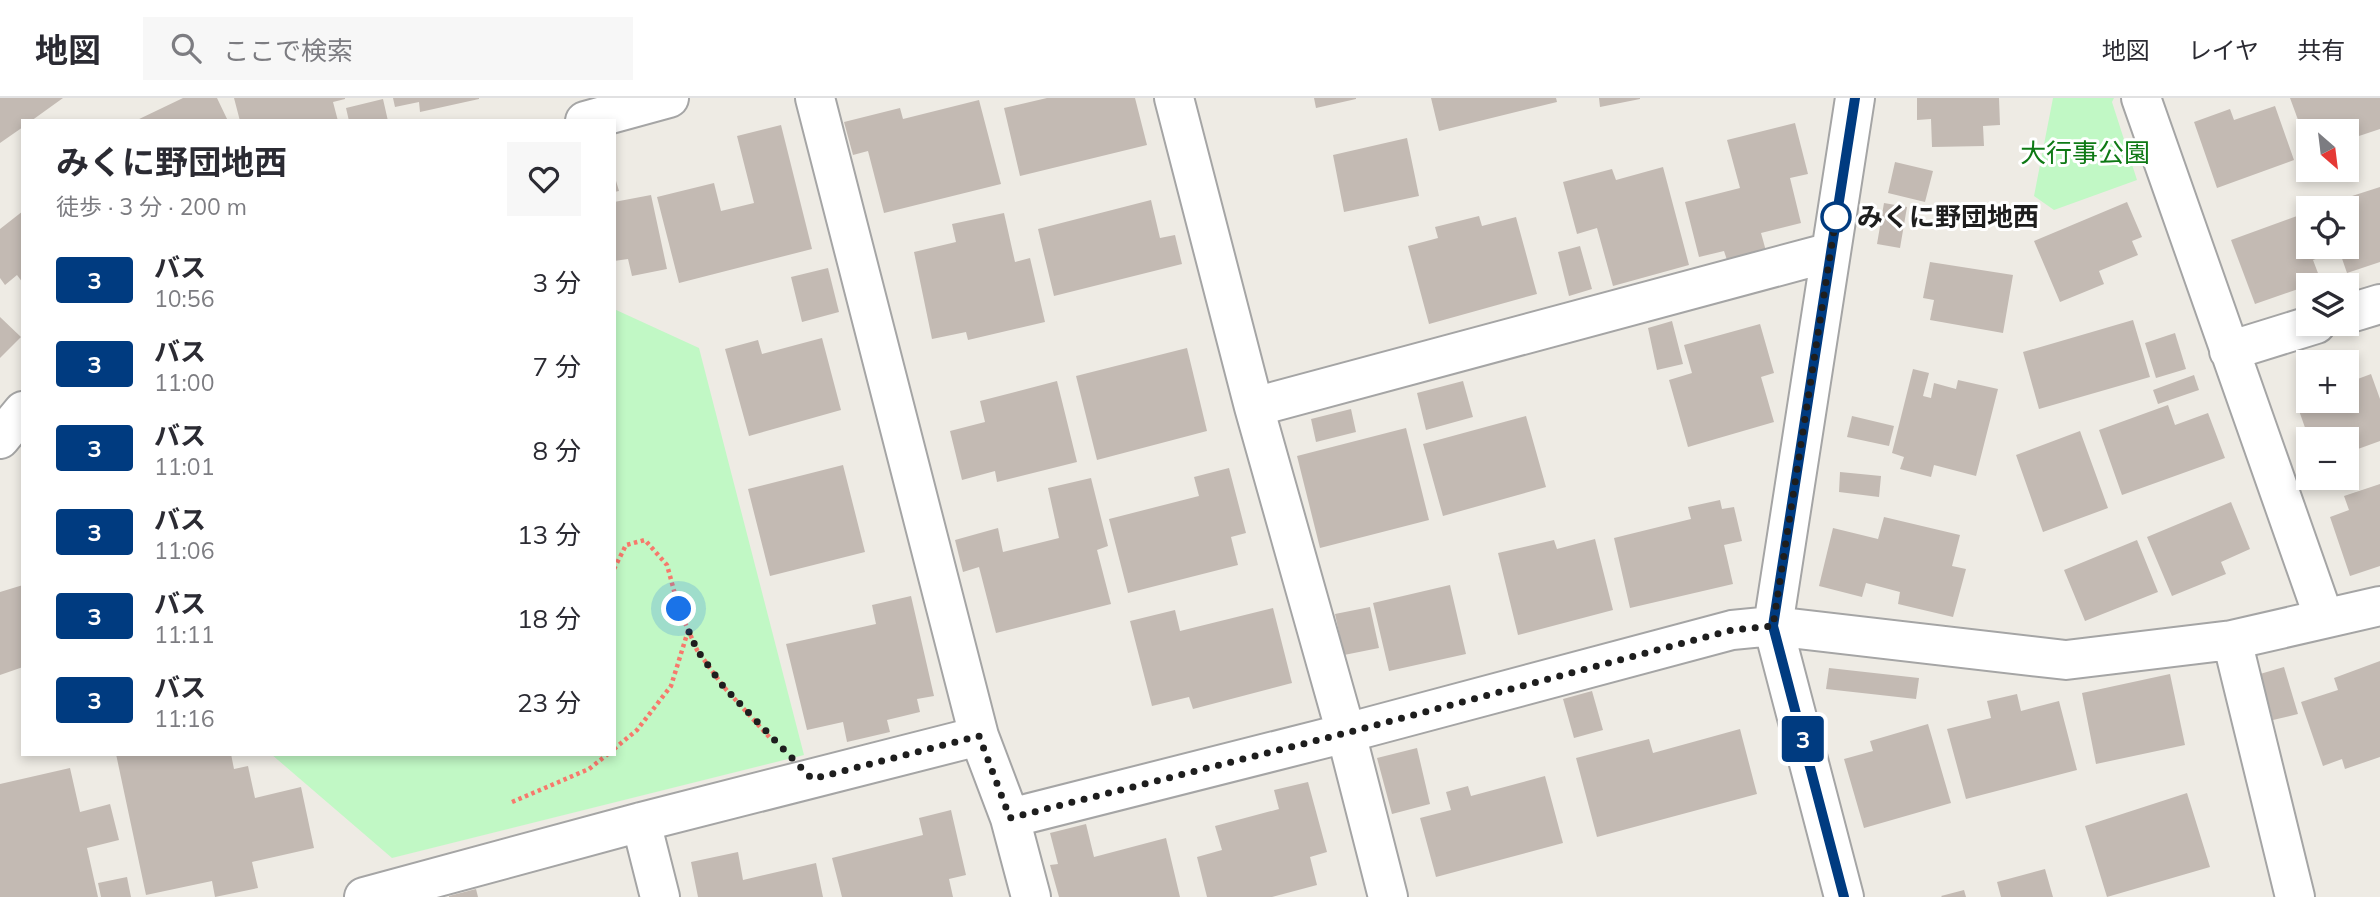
<!DOCTYPE html>
<html lang="ja">
<head>
<meta charset="utf-8">
<style>
  :root { --surface:#fff; --page:#f7f7f7; --text:#2b2b33; --muted:#7c7c81; --line:#e1e1e2 }
  body { margin:0; font-family:Mulish,"Noto Sans JP",sans-serif; background:var(--page); color:var(--text); height:100vh; display:flex; flex-direction:column; font-size:26px; white-space:nowrap }
  * { box-sizing:border-box; margin:0 }
  p { font-size:23px; color:var(--muted) }
  .icon { flex:none; width:38px; height:38px; fill:none; stroke:currentColor; stroke-width:2; stroke-linecap:round; stroke-linejoin:round }
  .map { position:relative; flex:1; overflow:hidden }
  .drawer { position:absolute; left:21px; top:21px; width:595px; height:637px; display:flex; flex-direction:column; background:var(--surface); border-radius:0px; box-shadow:0 4px 10px #0003 }
  .drawer>* { flex:none }
  .badge { padding:0 14px; border-radius:5px; font-size:24px; line-height:46px }
  .needle { width:46px; rotate:152deg }
  .fabs { position:absolute; left:2296px; top:21px; display:grid; gap:14px }
  .fabs a { display:grid; place-items:center; width:63px; height:63px; border-radius:0px; background:var(--surface); box-shadow:0 4px 10px #0003; font-size:35px }
  .you { position:absolute; width:35px; height:35px; margin:-18px; border:5px solid #fff; border-radius:50%; background:#1a73e8; box-shadow:0 0 0 10px #1a73e833 }
  .map>.badge { position:absolute; translate:-50% -50%; box-shadow:0 0 0 4px #fff }
  .round { display:grid; place-items:center; flex:none; width:74px; height:74px; border-radius:0px; background:var(--page) }
  .head { display:flex; align-items:center; justify-content:space-between; height:119px; padding:0 35px }
  h1 { font-size:33px; font-weight:700; line-height:52px }
  ul { padding:0; list-style:none }
  li { display:flex; align-items:center; gap:21px; height:84px; padding:0 35px }
  li div { flex:1 }
  li b { display:block; font-size:26px }
  li em { font-style:normal }
  li .badge { min-width:77px; font-weight:700; text-align:center }
  header { display:flex; align-items:center; gap:42px; box-sizing:border-box; height:98px; padding:0 35px; background:var(--surface); border-bottom:2px solid var(--line) }
  header strong { font-size:33px }
  nav { display:flex; gap:38px; margin-inline-start:auto; font-size:24px }
  .search { width:490px; height:63px; background:var(--page); display:flex; align-items:center; gap:18px; box-sizing:border-box; padding:0 24px; border-radius:0px; color:var(--muted); font-size:26px }
  .map>svg:first-child { display:block }
</style>
</head>
<body>
<header>
<strong>地図</strong>
<div class="search"><svg class="icon" aria-label="search" viewBox="0 0 24 24"><circle cx="10" cy="10" r="6"/><path d="M15 15l6 6"/></svg>ここで検索</div>
<nav><a>地図</a><a>レイヤ</a><a>共有</a></nav>
</header>
<div class="map">
<svg width="2380" height="799" viewBox="0 0 2380 799">
  <rect width="100%" height="100%" fill="#eeebe4"/>
  <path fill="#c1f8c5" d="M 2053,0 L 2114,0 L 2112,4 L 2137,82 L 2054,112 L 2034,98 Z
    M 614,211 L 699,250 L 804,657 L 392,760 L 271,656 L 614,656 Z"/>
  <path fill="#c3bab3" d="M 0,0 L 63,0 L 31,23 L 23,23 L 23,29 L 0,45 Z
    M 183,0 L 217,0 L 228,23 L 135,23 Z
    M 234,0 L 345,0 L 345,1 L 333,4 L 338,23 L 240,23 Z
    M 393,0 L 479,0 L 479,1 L 420,14 L 419,4 L 395,9 Z
    M 1047,0 L 1135,0 L 1147,47 L 1020,78 L 1004,10 Z
    M 1314,0 L 1356,0 L 1356,1 L 1316,10 Z
    M 1431,0 L 1556,0 L 1557,4 L 1439,33 Z
    M 1599,0 L 1640,0 L 1640,1 L 1600,9 Z
    M 1917,0 L 1999,0 L 2000,27 L 1983,28 L 1984,48 L 1932,49 L 1931,21 L 1917,22 Z
    M 2290,0 L 2380,0 L 2380,31 L 2347,42 L 2347,33 L 2308,33 L 2308,49 Z
    M 383,1 L 388,23 L 349,23 L 346,10 Z
    M 979,2 L 1001,86 L 884,115 L 868,53 L 853,57 L 844,24 L 900,10 L 903,21 Z
    M 2275,8 L 2294,62 L 2217,90 L 2194,24 L 2230,11 L 2234,22 Z
    M 1795,25 L 1808,76 L 1790,80 L 1801,125 L 1761,135 L 1766,153 L 1727,162 L 1724,153 L 1699,159 L 1685,104 L 1740,90 L 1727,42 Z
    M 781,27 L 812,151 L 679,185 L 657,99 L 714,85 L 721,113 L 754,105 L 737,38 Z
    M 1407,40 L 1419,98 L 1344,114 L 1333,57 Z
    M 1895,64 L 1933,73 L 1925,104 L 1888,95 Z
    M 1663,69 L 1689,167 L 1613,188 L 1597,130 L 1577,136 L 1563,84 L 1612,71 L 1616,82 Z
    M 614,76 L 619,93 L 614,94 Z
    M 2380,89 L 2380,164 L 2347,175 L 2338,149 L 2347,149 L 2347,110 L 2325,110 L 2324,107 Z
    M 651,97 L 667,171 L 632,178 L 628,161 L 614,163 L 614,104 Z
    M 1151,102 L 1160,140 L 1175,137 L 1182,166 L 1054,198 L 1038,131 Z
    M 2127,104 L 2142,139 L 2132,143 L 2138,157 L 2099,173 L 2104,186 L 2060,204 L 2034,143 Z
    M 1884,105 L 1907,109 L 1900,150 L 1877,146 Z
    M 23,113 L 23,185 L 17,177 L 5,187 L 0,180 L 0,131 Z
    M 2308,114 L 2308,149 L 2326,149 L 2329,156 L 2313,162 L 2321,183 L 2255,206 L 2231,142 Z
    M 1004,115 L 1015,164 L 1030,160 L 1045,224 L 968,242 L 966,234 L 932,241 L 914,154 L 956,144 L 952,126 Z
    M 1479,118 L 1482,128 L 1516,119 L 1537,196 L 1429,226 L 1408,148 L 1438,140 L 1435,129 Z
    M 1580,148 L 1592,191 L 1569,198 L 1558,154 Z
    M 1930,164 L 2013,177 L 2003,235 L 1930,222 L 1934,202 L 1923,200 Z
    M 828,170 L 839,214 L 802,224 L 791,179 Z
    M 0,219 L 21,239 L 0,260 Z
    M 2133,222 L 2150,279 L 2039,311 L 2023,254 Z
    M 1672,223 L 1683,266 L 1657,272 L 1648,230 Z
    M 1760,226 L 1774,275 L 1761,279 L 1774,324 L 1688,349 L 1669,282 L 1692,275 L 1684,247 Z
    M 2175,235 L 2186,271 L 2156,280 L 2145,245 Z
    M 822,240 L 841,312 L 749,338 L 725,251 L 758,242 L 762,256 Z
    M 1187,250 L 1207,333 L 1097,362 L 1076,278 Z
    M 1913,271 L 1929,275 L 1923,298 L 1931,300 L 1934,285 L 1956,291 L 1958,282 L 1998,291 L 1976,378 L 1934,367 L 1931,379 L 1900,371 L 1904,359 L 1892,355 Z
    M 2371,276 L 2380,301 L 2380,343 L 2347,355 L 2347,341 L 2309,341 L 2296,304 L 2308,299 L 2308,303 L 2347,303 L 2347,285 Z
    M 2194,277 L 2199,292 L 2158,306 L 2153,292 Z
    M 1057,283 L 1077,364 L 997,384 L 995,373 L 962,382 L 950,333 L 985,324 L 980,303 Z
    M 1463,283 L 1473,319 L 1426,332 L 1417,295 Z
    M 2168,307 L 2175,327 L 2208,315 L 2225,360 L 2122,397 L 2099,332 Z
    M 1351,311 L 1356,334 L 1316,344 L 1311,321 Z
    M 1526,318 L 1546,389 L 1443,418 L 1423,346 Z
    M 1852,318 L 1894,328 L 1889,348 L 1847,339 Z
    M 1406,330 L 1429,422 L 1320,450 L 1297,358 Z
    M 2080,333 L 2108,410 L 2043,434 L 2016,357 Z
    M 843,367 L 865,454 L 770,478 L 748,391 Z
    M 1229,370 L 1246,435 L 1231,439 L 1238,467 L 1128,495 L 1109,421 L 1199,398 L 1194,379 Z
    M 1840,374 L 1881,378 L 1879,399 L 1839,394 Z
    M 1091,380 L 1108,448 L 1097,452 L 1111,506 L 996,535 L 979,469 L 963,474 L 955,442 L 998,430 L 1003,454 L 1059,440 L 1048,390 Z
    M 2380,386 L 2380,468 L 2350,478 L 2330,419 L 2349,412 L 2344,398 Z
    M 1720,402 L 1722,411 L 1734,409 L 1742,443 L 1724,447 L 1733,486 L 1630,510 L 1614,440 L 1691,421 L 1688,409 Z
    M 2231,404 L 2250,451 L 2221,464 L 2226,476 L 2172,498 L 2147,439 Z
    M 1884,419 L 1960,437 L 1952,468 L 1966,471 L 1953,519 L 1898,506 L 1900,494 L 1866,485 L 1862,499 L 1819,488 L 1833,430 L 1878,441 Z
    M 1595,441 L 1613,512 L 1518,537 L 1498,455 L 1554,442 L 1557,451 Z
    M 2137,442 L 2158,494 L 2085,523 L 2064,472 Z
    M 23,487 L 23,569 L 0,577 L 0,494 Z
    M 1450,487 L 1466,556 L 1389,573 L 1373,505 Z
    M 911,498 L 934,598 L 917,601 L 920,614 L 887,622 L 890,634 L 847,644 L 843,624 L 807,632 L 786,546 L 876,526 L 872,507 Z
    M 1370,509 L 1379,550 L 1344,557 L 1335,516 Z
    M 1273,510 L 1292,585 L 1193,611 L 1189,599 L 1152,608 L 1130,523 L 1175,512 L 1180,533 Z
    M 2380,563 L 2380,659 L 2345,671 L 2342,661 L 2323,668 L 2301,604 L 2338,592 L 2334,580 Z
    M 2284,569 L 2298,616 L 2273,622 L 2260,576 Z
    M 1829,570 L 1919,580 L 1916,601 L 1826,591 Z
    M 2170,576 L 2185,647 L 2096,666 L 2082,595 Z
    M 1592,593 L 1603,632 L 1574,640 L 1563,601 Z
    M 2017,596 L 2021,613 L 2059,603 L 2077,672 L 1966,701 L 1947,631 L 1991,620 L 1987,603 Z
    M 1928,626 L 1951,705 L 1864,730 L 1844,661 L 1873,653 L 1870,643 Z
    M 1740,631 L 1757,696 L 1597,739 L 1576,660 L 1649,641 L 1653,655 Z
    M 1417,650 L 1430,706 L 1392,716 L 1377,660 Z
    M 116,656 L 231,656 L 234,671 L 248,668 L 255,700 L 301,689 L 314,750 L 252,764 L 258,790 L 215,799 L 212,783 L 146,797 Z
    M 70,670 L 80,714 L 110,706 L 119,742 L 87,750 L 98,799 L 0,799 L 0,686 Z
    M 1545,678 L 1563,745 L 1436,779 L 1420,720 L 1451,712 L 1446,694 L 1468,688 L 1471,698 Z
    M 1308,684 L 1327,754 L 1310,759 L 1317,787 L 1272,799 L 1207,799 L 1197,759 L 1222,752 L 1215,728 L 1279,711 L 1274,692 Z
    M 2187,695 L 2210,769 L 2107,799 L 2085,728 Z
    M 951,712 L 966,777 L 949,781 L 953,799 L 842,799 L 832,760 L 923,737 L 919,720 Z
    M 1086,726 L 1094,759 L 1166,740 L 1180,799 L 1059,799 L 1050,767 L 1058,766 L 1050,735 Z
    M 738,754 L 743,782 L 816,765 L 823,799 L 698,799 L 691,764 Z
    M 2045,771 L 2053,799 L 2001,799 L 1997,784 Z
    M 127,779 L 131,799 L 101,799 L 98,785 Z
    M 476,791 L 478,799 L 449,799 L 449,798 Z
    M 1964,792 L 1966,799 L 1942,799 L 1941,798 Z"/>
  <g fill="none" stroke-linecap="round" stroke-linejoin="round">
    <g stroke="#a5a5a5" stroke-width="42">
      <path id="street" d="M 815,0 L 979,638 L 1010,720 L 1031,799
        M 1174,0 L 1254,309 L 1346,635 L 1388,799
        M 2141,0 L 2324,520
        M 585,23 L 669,0
        M 2347,216 L 2380,206
        M 2229,253 L 2316,226
        M 1254,309 L 1831,154
        M 0,341 L 23,313
        M 2232,542 L 2295,799
        M 1010,720 L 1346,635 L 1732,532 L 1773,528 L 2066,562 L 2232,542 L 2380,508
        M 641,724 L 660,799
        M 364,799 L 641,724 L 979,638
        M 1844,799 L 1773,528 L 1855,0"/>
    </g>
    <path stroke="#f7796c" stroke-width="4.5" stroke-dasharray="3.5 3.5" stroke-linecap="butt" d="M 614,471 L 626,447 L 645,442 L 667,467 L 679,511 L 697,552 L 723,588 L 771,641
      M 614,651 L 637,632 L 671,588 L 688,533
      M 512,704 L 589,671 L 608,656"/>
    <use href="#street" stroke="#fff" stroke-width="38"/>
  </g>
  <g fill="none" stroke-linecap="round" stroke-linejoin="round">
    <g stroke="#fff" stroke-width="16">
      <path id="line" d="M 1844,799 L 1773,528 L 1855,0"/>
    </g>
    <use href="#line" stroke="#003b80" stroke-width="10"/>
    <path stroke="#1e1e1e" stroke-width="7" stroke-dasharray="0 12.6" d="M 679,511 L 697,552 L 723,588 L 812,681 L 979,638 L 1010,720 L 1346,635 L 1732,532 L 1773,528 L 1836,119"/>
  </g>
  <circle fill="#fff" stroke="#003b80" stroke-width="3.5" cx="1836" cy="119" r="14"/>
  <g text-anchor="middle" stroke-width="6" stroke-linejoin="round" paint-order="stroke">
    <g font-size="26" fill="#0e7915" stroke="#fff">
      <text x="2085" y="64">大行事公園</text>
    </g>
    <g font-size="26" font-weight="bold" fill="#1e1e1e" stroke="#fff" text-anchor="start">
      <text x="1857" y="128">みくに野団地西</text>
    </g>
  </g>
</svg>
<div class="fabs">
<a><svg class="needle" viewBox="-14 -14 28 28"><path d="M0-13l5 13h-10z" fill="#e53935"/><path d="M0 13l5-13h-10z" fill="#7c7c81"/></svg></a>
<a><svg class="icon" aria-label="locate" viewBox="0 0 24 24"><circle cx="12" cy="12" r="6"/><path d="M12 2v4M12 18v4M2 12h4M18 12h4"/></svg></a>
<a><svg class="icon" aria-label="layers" viewBox="0 0 24 24"><path d="M12 4l9 5-9 5-9-5zM3 14l9 5 9-5"/></svg></a>
<a>+</a>
<a>−</a>
</div>
<div class="you" style="left:679px;top:511px"></div>
<b class="badge" style="left:1803px;top:641px;background:#003b80;color:#fff">3</b>
<section class="drawer">
<div class="head"><div><h1>みくに野団地西</h1><p>徒歩 · 3 分 · 200 m</p></div><a class="round"><svg class="icon" aria-label="heart" viewBox="0 0 24 24"><path d="M12 20l-8-8c-3-5 5-10 8-4 3-6 11-1 8 4z"/></svg></a></div>
<ul>
<li><span class="badge" style="background:#003b80;color:#fff">3</span><div><b>バス</b><p>10:56</p></div><em>3 分</em></li>
<li><span class="badge" style="background:#003b80;color:#fff">3</span><div><b>バス</b><p>11:00</p></div><em>7 分</em></li>
<li><span class="badge" style="background:#003b80;color:#fff">3</span><div><b>バス</b><p>11:01</p></div><em>8 分</em></li>
<li><span class="badge" style="background:#003b80;color:#fff">3</span><div><b>バス</b><p>11:06</p></div><em>13 分</em></li>
<li><span class="badge" style="background:#003b80;color:#fff">3</span><div><b>バス</b><p>11:11</p></div><em>18 分</em></li>
<li><span class="badge" style="background:#003b80;color:#fff">3</span><div><b>バス</b><p>11:16</p></div><em>23 分</em></li>
</ul>
</section>
</div>
</body>
</html>
